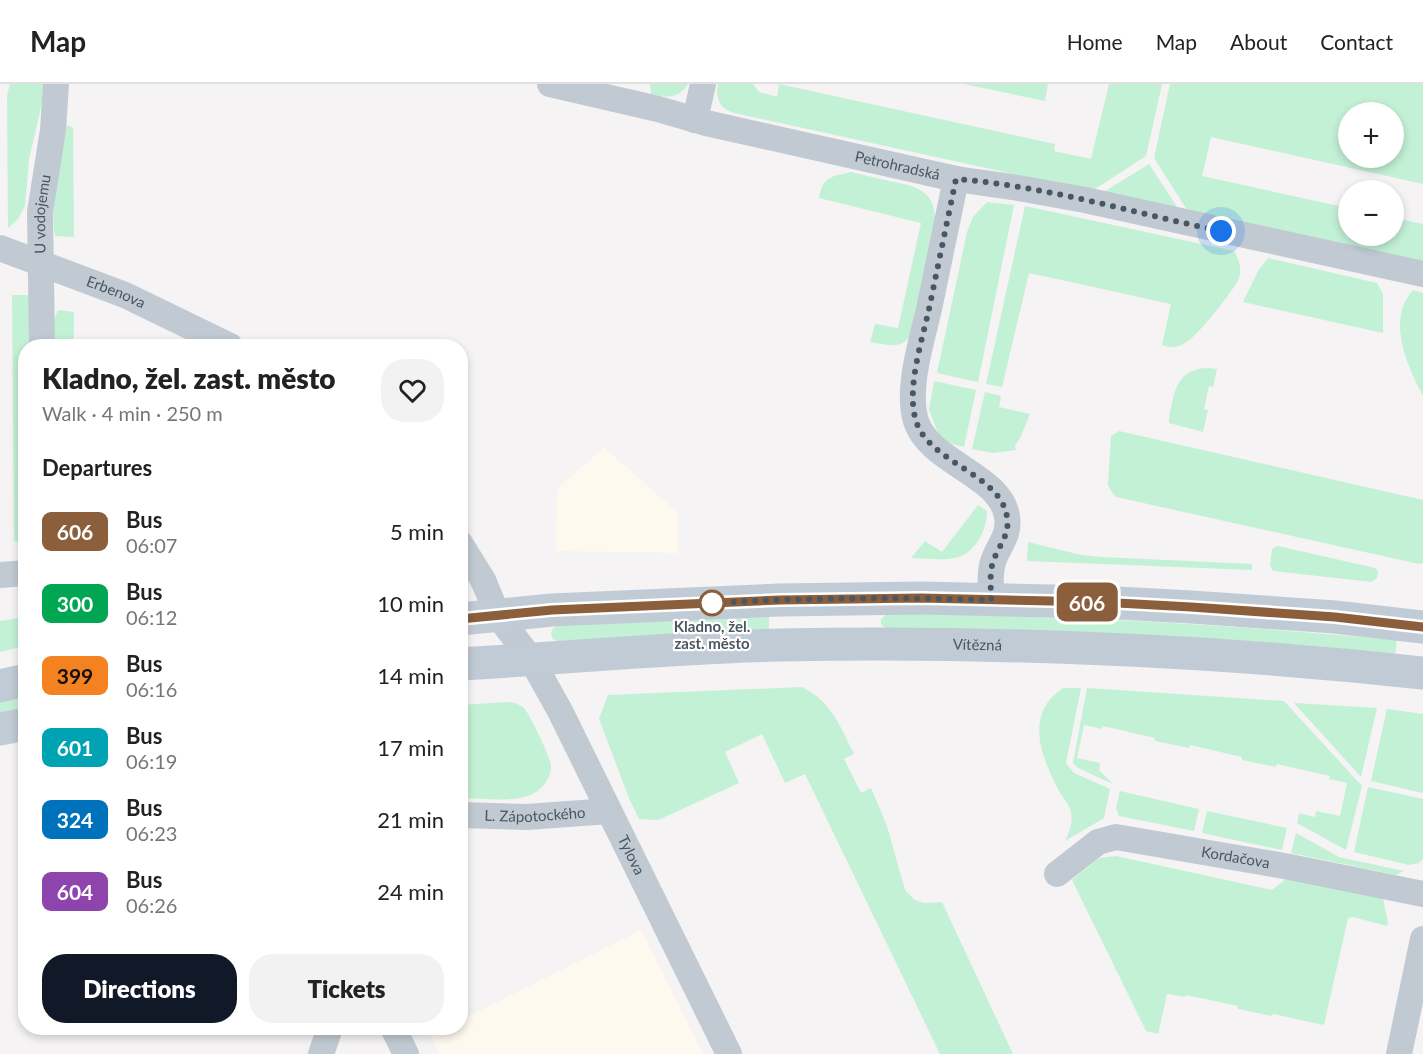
<!DOCTYPE html>
<html lang="en">
<head>
<meta charset="utf-8">
<style>
  :root { --surface:#fff; --page:#f2f2f2; --text:#222; --muted:#767676; --line:#e0e0e0; --accent:#111827 }
  body { margin:0; font-family:Lato,sans-serif; background:var(--page); color:var(--text); height:100vh; display:flex; flex-direction:column; font-size:22px; white-space:nowrap }
  * { box-sizing:border-box; margin:0 }
  p { font-size:20px; color:var(--muted) }
  .icon { flex:none; width:33px; height:33px; fill:none; stroke:currentColor; stroke-width:2; stroke-linecap:round; stroke-linejoin:round }
  .map { position:relative; flex:1; overflow:hidden }
  .drawer { position:absolute; left:18px; top:255px; width:450px; height:696px; display:flex; flex-direction:column; background:var(--surface); border-radius:24px; box-shadow:0 3px 9px #0003 }
  .drawer>* { flex:none }
  .badge { padding:0 12px; border-radius:9px; font-size:21px; line-height:39px }
  .buttons { position:absolute; left:1338px; top:18px; display:grid; gap:12px }
  .buttons a { display:grid; place-items:center; width:66px; height:66px; border-radius:50%; background:var(--surface); box-shadow:0 3px 9px #0003; font-size:30px }
  .you { position:absolute; width:30px; height:30px; margin:-15px; border:4px solid #fff; border-radius:50%; background:#1a73e8; box-shadow:0 0 0 9px #1a73e833 }
  .map>.badge { position:absolute; translate:-50% -50%; box-shadow:0 0 0 3px #fff }
  h2 { padding:0 24px; font-size:22px; line-height:54px }
  .round { display:grid; place-items:center; flex:none; width:63px; height:63px; border-radius:24px; background:var(--page) }
  .summary { display:flex; align-items:center; justify-content:space-between; height:102px; padding:0 24px }
  h1 { font-size:28px; font-weight:800; line-height:45px }
  .action { display:flex; gap:12px; margin-top:auto; padding:12px 24px }
  .action a { flex:1; height:69px; border-radius:24px; background:var(--accent); color:#fff; font-size:24px; font-weight:800; line-height:69px; text-align:center }
  .action a+a { background:var(--page); color:var(--text) }
  ul { padding:0; list-style:none }
  li { display:flex; align-items:center; gap:18px; height:72px; padding:0 24px }
  li div { flex:1 }
  li b { display:block; font-size:22px }
  li em { font-style:normal }
  li .badge { min-width:66px; font-weight:700; text-align:center }
  header { display:flex; align-items:center; gap:36px; box-sizing:border-box; height:84px; padding:0 30px; background:var(--surface); border-bottom:2px solid var(--line) }
  header strong { font-size:28px }
  nav { display:flex; gap:33px; margin-inline-start:auto; font-size:21px }
  .map>svg:first-child { display:block }
</style>
</head>
<body>
<header>
<strong>Map</strong>
<nav><a>Home</a><a>Map</a><a>About</a><a>Contact</a></nav>
</header>
<div class="map">
<svg width="1423" height="970" viewBox="0 0 1423 970">
  <rect width="100%" height="100%" fill="#f5f3f3"/>
  <path fill="#fdf9ef" d="M 604,363 L 678,429 L 678,469 L 556,467 L 557,405 Z
    M 641,846 L 703,970 L 440,970 L 430,950 L 445,944 L 460,944 L 461,936 Z"/>
  <path fill="#c3f1d5" fill-rule="evenodd" d="M 10,0 L 43,0 L 42,19 L 29,75 L 25,122 L 18,135 L 8,144 L 7,12 Z
    M 650,0 L 688,0 C 679,15 666,14 651,10 Z
    M 718,0 L 753,0 L 759,8 L 777,13 L 779,0 L 1055,60 L 1054,67 L 1091,75 L 1109,0 L 1162,0 L 1146,72 L 1092,107 L 734,29 C 720,25 715,14 718,0 Z
    M 964,0 L 1048,0 L 1045,17 Z
    M 1170,0 L 1423,0 L 1423,100 L 1211,53 L 1202,92 L 1348,124 L 1348,152 L 1394,152 L 1394,134 L 1423,140 L 1423,180 L 1189,129 L 1154,74 ZM 1348,28 L 1394,28 L 1394,74 L 1348,74 Z
    M 67,41 L 73,44 L 74,153 L 55,152 C 49,116 61,77 67,41 Z
    M 1149,80 L 1179,126 L 1102,109 Z
    M 851,88 C 864,91 876,94 889,97 C 914,102 935,105 935,136 L 911,250 C 903,267 885,260 870,258 L 875,240 L 898,244 L 921,139 L 819,114 C 823,92 831,93 851,88 Z
    M 987,118 L 1014,121 L 978,298 L 937,289 L 967,148 L 973,133 Z
    M 1025,122 L 1234,167 C 1239,175 1242,185 1239,194 C 1235,205 1196,254 1185,259 C 1178,264 1170,264 1162,261 L 1171,220 L 1029,189 L 1002,303 L 986,300 Z
    M 1268,174 L 1377,199 L 1383,210 L 1383,249 L 1243,218 L 1258,187 Z
    M 1413,206 L 1423,209 L 1423,312 C 1407,281 1386,236 1413,206 Z
    M 12,211 L 29,211 L 30,262 L 26,262 L 25,457 L 14,457 Z
    M 58,226 L 74,228 L 74,262 L 53,262 L 53,239 Z
    M 1209,284 L 1217,285 L 1213,303 L 1209,302 L 1204,325 L 1208,326 L 1203,348 L 1169,339 C 1169,333 1170,326 1172,320 C 1176,297 1185,284 1209,284 Z
    M 934,297 L 976,306 L 964,363 L 948,359 L 938,349 L 929,326 Z
    M 985,308 L 1001,312 L 999,323 L 1030,330 L 1020,354 L 1015,361 L 1016,366 L 993,369 L 972,365 Z
    M 1119,347 L 1423,416 L 1423,479 L 1419,480 L 1116,413 L 1111,407 L 1108,401 L 1111,352 Z
    M 978,421 L 987,427 C 987,446 975,471 954,474 C 941,477 925,474 911,474 L 925,457 L 942,468 Z
    M 1028,458 L 1081,471 L 1103,473 L 1252,480 L 1252,486 L 1027,477 Z
    M 1278,462 L 1375,484 L 1378,487 L 1377,494 L 1372,498 L 1273,487 L 1270,481 L 1272,465 Z
    M 887,530 C 1058,531 1226,540 1397,556 L 1395,570 C 1226,551 1055,549 885,544 L 881,540 L 881,535 Z
    M 769,532 L 769,546 L 558,557 L 553,555 L 551,550 L 553,544 L 559,542 Z
    M 25,533 L 25,562 L 0,568 L 0,537 Z
    M 802,603 C 832,618 840,642 854,670 L 844,675 L 861,709 L 871,704 L 887,742 L 905,806 L 915,816 L 924,819 L 942,818 L 1013,970 L 940,970 L 805,690 L 785,699 L 762,650 L 725,668 L 739,699 L 658,736 L 639,735 L 629,714 L 599,635 L 608,611 Z
    M 1063,604 L 1081,604 L 1066,679 L 1074,689 L 1110,705 L 1104,734 L 1065,757 C 1070,747 1074,735 1070,725 C 1068,718 1061,712 1058,705 C 1041,672 1024,630 1063,604 Z
    M 1087,604 L 1284,617 L 1362,702 L 1346,766 L 1297,739 L 1299,729 L 1315,733 L 1316,727 L 1340,732 L 1347,699 L 1329,695 L 1330,692 L 1277,680 L 1276,683 L 1242,676 L 1242,673 L 1190,661 L 1189,664 L 1155,657 L 1155,654 L 1103,642 L 1102,645 L 1084,641 L 1077,674 L 1100,679 L 1099,686 L 1113,700 L 1078,684 L 1073,679 Z
    M 25,611 L 25,625 L 0,630 L 0,617 Z
    M 506,618 C 513,618 519,620 524,624 C 529,629 552,676 551,683 C 551,695 541,707 530,711 C 512,719 480,714 461,714 L 461,621 Z
    M 1294,619 L 1377,624 L 1361,693 Z
    M 1387,625 L 1423,630 L 1423,709 L 1371,697 Z
    M 1368,703 L 1423,715 L 1423,775 L 1419,779 L 1409,781 L 1354,768 Z
    M 1120,707 L 1199,725 L 1194,747 L 1119,732 L 1116,724 Z
    M 1207,727 L 1287,744 L 1282,766 L 1202,749 Z
    M 1296,749 L 1339,773 L 1404,787 L 1396,791 L 1291,769 Z
    M 1116,772 L 1272,806 L 1287,794 L 1383,814 L 1388,839 L 1387,842 L 1353,833 L 1348,834 L 1324,941 L 1273,930 L 1272,932 L 1238,925 L 1238,922 L 1186,911 L 1185,913 L 1167,910 L 1158,950 L 1146,947 L 1072,796 L 1099,774 Z"/>
  <g fill="none" stroke-linecap="round" stroke-linejoin="round">
    <g stroke="#c1cad2" stroke-width="26">
      <path id="s1" d="M 550,0 L 658,25 L 706,39 L 956,95 L 1018,104 L 1085,116 L 1423,190"/>
      <path d="M 695,36 L 703,0"/>
      <path d="M 956,95 C 947,139 938,182 929,225 C 922,256 906,305 916,337 C 929,379 1002,391 1007,433 C 1010,450 1000,460 994,475 C 989,487 991,503 991,516"/>
      <path id="s2" d="M 0,164 L 125,211 L 230,262"/>
      <path id="s3" d="M 42,262 L 40,128 L 53,46 L 56,0"/>
      <path id="s4" d="M 460,459 L 483,496 L 498,532 L 531,575 L 560,627 L 729,970"/>
      <path d="M 0,491 L 26,489"/>
      <path id="s5" d="M 460,731 L 527,733 L 609,727"/>
      <path id="s6" d="M 1057,790 L 1098,758 L 1116,753 L 1290,783 L 1423,810"/>
      <path d="M 393,944 L 406,970"/>
      <path d="M 321,970 L 330,944"/>
      <path d="M 1399,970 L 1423,855"/>
    </g>
    <g stroke="#c1cbd6" stroke-width="33">
      <path d="M 460,535 L 552,526 L 780,516 L 921,514 L 1099,518 L 1191,523 L 1335,533 L 1423,543"/>
      <path id="s7" d="M 460,580 C 567,574 673,563 780,561 C 994,557 1210,566 1423,589"/>
      <path d="M 0,602 L 26,596"/>
      <path d="M 0,645 L 26,640"/>
    </g>
  </g>
  <g fill="none" stroke-linecap="round" stroke-linejoin="round">
    <g stroke="#fff" stroke-width="14">
      <path id="line" d="M 460,535 L 552,526 L 780,516 L 921,514 L 1099,518 L 1191,523 L 1335,533 L 1423,543"/>
    </g>
    <use href="#line" stroke="#8b5e3c" stroke-width="9"/>
    <path stroke="#4a5661" stroke-width="6" stroke-dasharray="0 10.8" d="M 712,519 C 805,514 898,513 991,516 C 991,503 989,487 994,475 C 1000,460 1010,450 1007,433 C 1001,390 929,379 916,337 C 906,305 922,257 929,225 C 938,182 947,138 956,95 C 1046,102 1133,129 1221,147"/>
  </g>
  <circle fill="#fff" stroke="#8b5e3c" stroke-width="3" cx="712" cy="519" r="12"/>
  <g text-anchor="middle" stroke-width="4.5" stroke-linejoin="round" paint-order="stroke">
    <g font-size="15" fill="#4a5661" stroke="#fff">
      <text dy="5" stroke="none"><textPath href="#s1" startOffset="357">Petrohradská</textPath></text>
      <text dy="5" stroke="none"><textPath href="#s3" startOffset="132">U vodojemu</textPath></text>
      <text dy="5" stroke="none"><textPath href="#s2" startOffset="124">Erbenova</textPath></text>
      <text dy="5" stroke="none"><textPath href="#s7" startOffset="518">Vítězná</textPath></text>
      <text dy="5" stroke="none"><textPath href="#s5" startOffset="75">L. Zápotockého</textPath></text>
      <text dy="5" stroke="none"><textPath href="#s4" startOffset="357">Tylova</textPath></text>
      <text dy="5" stroke="none"><textPath href="#s6" startOffset="192">Kordačova</textPath></text>
    </g>
    <g font-size="15" font-weight="bold" fill="#4a5661" stroke="#fff">
      <text x="712" y="548">Kladno, žel.<tspan x="712" dy="17">zast. město</tspan></text>
    </g>
  </g>
</svg>
<div class="buttons">
<a>+</a>
<a>−</a>
</div>
<div class="you" style="left:1221px;top:147px"></div>
<b class="badge" style="left:1087px;top:518px;background:#8b5e3c;color:#fff">606</b>
<section class="drawer">
<div class="summary"><div><h1>Kladno, žel. zast. město</h1><p>Walk · 4 min · 250 m</p></div><a class="round"><svg class="icon" aria-label="heart" viewBox="0 0 24 24"><path d="M12 20l-8-8c-3-5 5-10 8-4 3-6 11-1 8 4z"/></svg></a></div>
<h2>Departures</h2>
<ul>
<li><span class="badge" style="background:#8b5e3c;color:#fff">606</span><div><b>Bus</b><p>06:07</p></div><em>5 min</em></li>
<li><span class="badge" style="background:#00a651;color:#fff">300</span><div><b>Bus</b><p>06:12</p></div><em>10 min</em></li>
<li><span class="badge" style="background:#f58220;color:#111">399</span><div><b>Bus</b><p>06:16</p></div><em>14 min</em></li>
<li><span class="badge" style="background:#00a3b4;color:#fff">601</span><div><b>Bus</b><p>06:19</p></div><em>17 min</em></li>
<li><span class="badge" style="background:#0072bc;color:#fff">324</span><div><b>Bus</b><p>06:23</p></div><em>21 min</em></li>
<li><span class="badge" style="background:#8e44ad;color:#fff">604</span><div><b>Bus</b><p>06:26</p></div><em>24 min</em></li>
</ul>
<div class="action"><a>Directions</a><a>Tickets</a></div>
</section>
</div>
</body>
</html>
